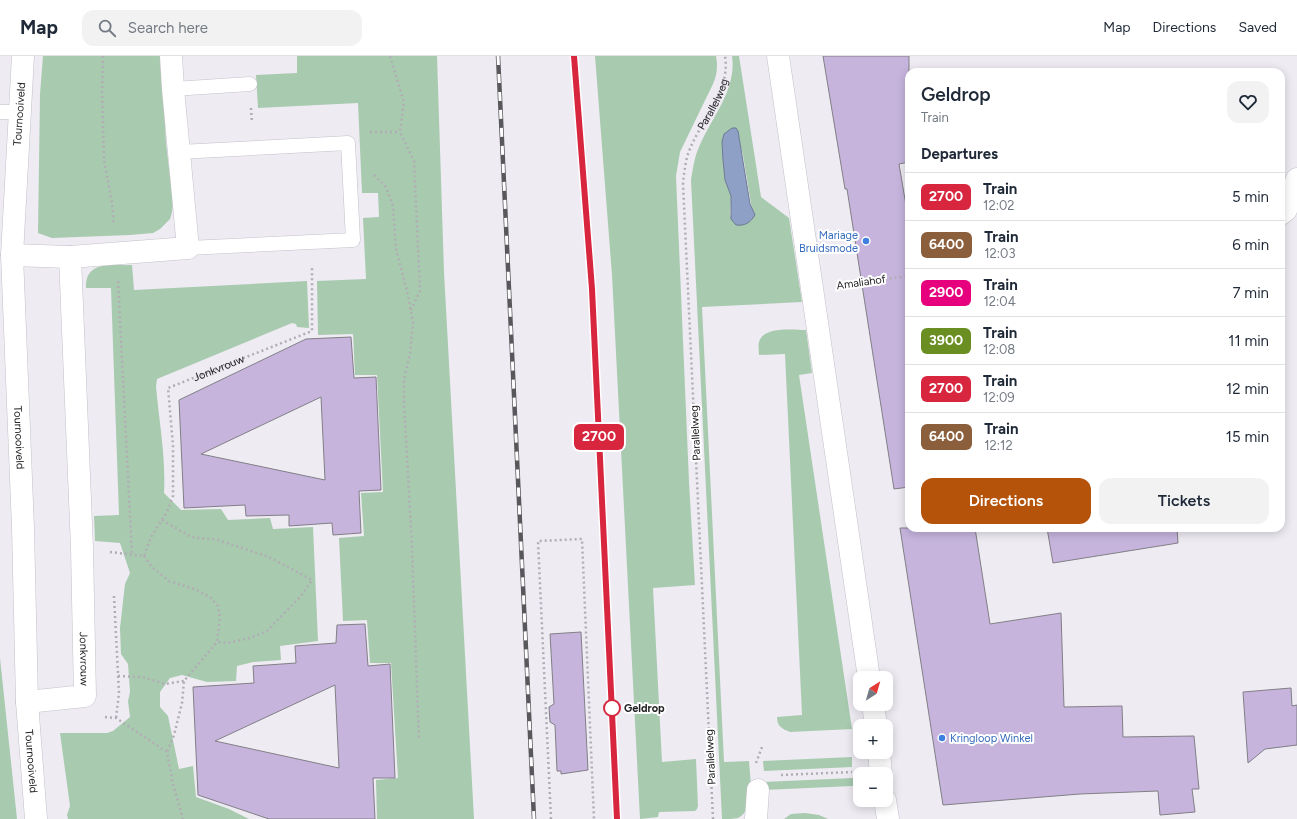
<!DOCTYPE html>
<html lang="en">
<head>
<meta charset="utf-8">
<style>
  :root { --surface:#fff; --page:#f2f2f3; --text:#1f2937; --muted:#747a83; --line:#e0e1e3; --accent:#b45309 }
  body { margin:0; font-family:Figtree,sans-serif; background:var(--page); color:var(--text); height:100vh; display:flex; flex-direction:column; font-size:15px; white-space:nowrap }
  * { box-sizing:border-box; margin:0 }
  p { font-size:13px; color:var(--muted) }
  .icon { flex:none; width:22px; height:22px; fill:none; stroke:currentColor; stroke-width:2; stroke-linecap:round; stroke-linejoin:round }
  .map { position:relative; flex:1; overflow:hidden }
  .panel { position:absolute; left:905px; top:12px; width:380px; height:464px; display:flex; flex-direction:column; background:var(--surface); border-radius:12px; box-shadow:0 2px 10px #0003 }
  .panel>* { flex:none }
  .badge { padding:0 8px; border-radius:6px; font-size:14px; line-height:26px }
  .needle { width:26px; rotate:37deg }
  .controls { position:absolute; left:853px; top:615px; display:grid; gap:8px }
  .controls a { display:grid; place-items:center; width:40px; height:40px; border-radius:8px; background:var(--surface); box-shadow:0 2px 10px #0003; font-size:20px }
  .map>.badge { position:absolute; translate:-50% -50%; box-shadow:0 0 0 2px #fff }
  h2 { padding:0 16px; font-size:15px; line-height:36px }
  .round { display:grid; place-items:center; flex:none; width:42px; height:42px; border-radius:12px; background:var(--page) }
  .head { display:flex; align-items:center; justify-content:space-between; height:68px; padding:0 16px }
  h1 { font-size:19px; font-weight:600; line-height:30px }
  .cta { display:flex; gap:8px; margin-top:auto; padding:8px 16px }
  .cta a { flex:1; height:46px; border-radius:12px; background:var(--accent); color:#fff; font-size:16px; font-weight:600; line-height:46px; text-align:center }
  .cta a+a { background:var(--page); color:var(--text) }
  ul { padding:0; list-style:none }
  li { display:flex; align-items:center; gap:12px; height:48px; padding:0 16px; border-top:1px solid var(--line) }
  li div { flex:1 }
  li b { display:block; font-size:15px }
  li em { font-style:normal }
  li .badge { min-width:44px; font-weight:700; text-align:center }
  header { display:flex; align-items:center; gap:24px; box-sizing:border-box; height:56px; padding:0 20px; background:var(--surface); border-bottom:1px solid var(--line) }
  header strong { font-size:19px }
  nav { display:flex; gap:22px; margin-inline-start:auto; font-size:14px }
  .search { width:280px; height:36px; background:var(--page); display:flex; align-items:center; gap:10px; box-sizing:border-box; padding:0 14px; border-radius:12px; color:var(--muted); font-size:15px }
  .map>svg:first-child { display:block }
</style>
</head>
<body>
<header>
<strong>Map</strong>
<div class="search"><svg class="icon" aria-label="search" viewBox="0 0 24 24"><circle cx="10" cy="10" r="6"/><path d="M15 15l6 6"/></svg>Search here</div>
<nav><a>Map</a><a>Directions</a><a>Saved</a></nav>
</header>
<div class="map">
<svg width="1297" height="763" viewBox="0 0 1297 763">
  <rect width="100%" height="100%" fill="#eeebf3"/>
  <path fill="#a8caaf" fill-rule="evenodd" d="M 43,0 L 161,0 L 166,87 L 173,146 L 172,156 L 170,163 L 160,173 L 153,177 L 130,179 L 52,182 L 38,177 L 40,38 Z
    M 297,0 L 437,0 L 444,216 L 474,763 L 377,763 L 376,724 L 398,722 L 391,607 L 370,607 L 367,564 L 343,565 L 339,482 L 364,480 L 361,437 L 383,436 L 377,319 L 355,319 L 353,278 L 318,279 L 317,225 L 366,223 L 363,162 L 379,161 L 378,137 L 362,137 L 358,47 L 258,52 L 256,19 L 297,17 Z
    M 595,0 L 716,0 C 718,10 717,19 713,28 L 680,96 L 676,120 L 689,426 L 695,529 L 653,532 L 662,706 L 696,703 L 698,750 L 697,753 L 695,755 L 659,756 L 658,761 L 640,763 L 612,219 Z
    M 732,0 L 739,0 L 761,141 L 789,162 L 802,246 L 702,251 L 724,706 L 749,705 C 750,722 756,753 738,762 C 734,763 727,763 722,763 L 691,124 C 693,113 694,102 699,91 C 711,62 737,34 732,0 ZM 736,72 L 743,99 L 752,154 L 752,163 L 746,168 L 730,159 L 731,140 L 725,124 L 723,104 Z
    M 132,209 L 134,234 L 307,225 L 309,272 L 297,271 L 296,268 L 292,267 L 157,323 L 156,330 C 159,366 166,401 164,437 L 181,454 L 221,453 L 228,464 L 270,462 L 273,473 L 313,471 L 318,585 L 280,590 L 281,604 L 253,606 L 237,610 L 236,625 L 207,626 L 182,619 L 170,622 L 160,636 L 160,651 L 168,660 L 179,713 L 193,710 L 196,741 L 229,753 L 249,763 L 68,763 L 67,759 L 70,750 L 60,677 L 107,677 L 113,675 L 130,661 L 128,645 L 130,636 L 128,608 L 121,598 L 120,572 L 125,528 L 130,517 L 120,487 L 95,485 L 94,460 L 119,459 L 111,232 L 86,232 C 85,204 112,210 132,209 Z
    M 806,274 L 812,317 L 799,319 L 852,673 L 790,676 C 782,673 777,670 777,661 L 802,659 L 785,298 L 759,299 C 759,295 758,290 759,286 C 763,270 793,274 806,274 Z
    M 0,602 L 17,763 L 0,763 Z
    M 852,701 L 852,711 L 764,715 L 763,705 Z
    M 853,722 L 853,730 L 763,734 L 763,726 Z
    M 805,757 L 819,759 L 828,763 L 784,763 L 791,758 Z"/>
  <path fill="#8ea0c6" stroke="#6e7a95" d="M 732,72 L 736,72 L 738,75 L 750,148 L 755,159 C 750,167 745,170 736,169 L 731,163 L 731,140 L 725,124 L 723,104 L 722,86 L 724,78 Z"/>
  <path fill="#c6b4dd" stroke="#827f86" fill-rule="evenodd" d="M 823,0 L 909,0 L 909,106 L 899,108 L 909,167 L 909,431 L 894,433 L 847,133 L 845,133 Z
    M 351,281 L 354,322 L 376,321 L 381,434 L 359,435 L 361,477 L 333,479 L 332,467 L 289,470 L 289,459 L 246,460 L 245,449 L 184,452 L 179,344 L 306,283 ZM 321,341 L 325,424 L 201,398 Z
    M 900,472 L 975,472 L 990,568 L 1061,557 L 1064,651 L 1122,650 L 1123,681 L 1194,680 L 1199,733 L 1192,733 L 1195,756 L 1160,759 L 1158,735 L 1080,738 L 943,749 Z
    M 1047,472 L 1177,472 L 1178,487 L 1053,507 Z
    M 365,568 L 368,610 L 390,608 L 395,722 L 373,722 L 375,763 L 269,763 L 198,739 L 193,631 L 254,627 L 253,610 L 296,607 L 295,590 L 336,587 L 337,569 ZM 335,629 L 339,712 L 215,685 Z
    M 581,576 L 588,714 L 561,718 L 561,715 L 557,715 L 555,669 L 550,666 L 549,651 L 554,648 L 550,578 Z
    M 1291,632 L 1292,650 L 1297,649 L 1297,689 L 1265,693 L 1248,707 L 1243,636 Z"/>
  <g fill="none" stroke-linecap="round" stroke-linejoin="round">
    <g stroke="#c3c0c8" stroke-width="15">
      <path id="lane" d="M 173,33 L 250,28
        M 0,56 L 19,56
        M 179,96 L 348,87 L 353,184 L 188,192"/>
    </g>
    <g stroke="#c3c0c8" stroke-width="23">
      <g id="street">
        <path id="s3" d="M 23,0 L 12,199 L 23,472 L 27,646 L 36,763"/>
        <path d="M 778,0 L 869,622"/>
        <path d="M 1281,158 L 1286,154 L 1297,123"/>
        <path id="s4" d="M 12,199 L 70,201 L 82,492 L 85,640 L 27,646"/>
        <path d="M 70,201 L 188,192 L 173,33 L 171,0"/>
        <path d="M 873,648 L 876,670"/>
        <path d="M 879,696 L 881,718"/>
        <path d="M 885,744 L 888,763"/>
        <path d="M 756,763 L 758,734"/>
      </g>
    </g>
    <g stroke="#b0aeb4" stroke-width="2.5" stroke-dasharray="2 3" stroke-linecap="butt">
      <path d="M 103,0 L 102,36 L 104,104 L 112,147 L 114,169"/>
      <path d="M 390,0 L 404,46 L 400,76 L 414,105 L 420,235 L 411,254"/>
      <path d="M 251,52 L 252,67"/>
      <path d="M 370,76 L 400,76"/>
      <path d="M 374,119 L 386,131 L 393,150 L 396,193 L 408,239 L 413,267 L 410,298 L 404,323 L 404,346 L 412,492 L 419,684"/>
      <path d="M 118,225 L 132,499"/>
      <path d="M 840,229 L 909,220"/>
      <path d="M 162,464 L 191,481 L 218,484 L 269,501 L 312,524 L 301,540 L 267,575 L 250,582 L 228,587 L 217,586"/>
      <path id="s1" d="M 110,496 L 144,500 L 151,481 L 167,456 L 173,440 L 173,389 L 168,332 L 312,275 L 312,210"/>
      <path d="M 144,500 L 152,511 L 169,525 L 197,534 L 211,542 L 218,550 L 220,561 L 217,586 L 184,625 L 182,647 L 174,679 L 167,696"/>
      <path d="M 114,540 L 119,637 L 116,662"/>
      <path d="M 118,620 L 142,621 L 165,628 L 184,625"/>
      <path d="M 105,661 L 116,662 L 167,696 L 173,728 L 183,763"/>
      <path d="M 756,707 L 762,691"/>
      <path d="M 781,719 L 852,716"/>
      <path d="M 551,763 L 538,485 L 582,483 L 594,763"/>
      <path id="s2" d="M 713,763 L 683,128 C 684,118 685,108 688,98 C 699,66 731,36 725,0"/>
    </g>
    <use href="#lane" stroke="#fff" stroke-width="14"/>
    <use href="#street" stroke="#fff" stroke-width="22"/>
    <g stroke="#58575b" stroke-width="4.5">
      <path id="rail" d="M 498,0 L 534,763
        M 574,0 L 592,233 L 617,763"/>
    </g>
    <use href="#rail" stroke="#fff" stroke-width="3" stroke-dasharray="9" stroke-linecap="butt"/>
  </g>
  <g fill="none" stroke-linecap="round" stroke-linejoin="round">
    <g stroke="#fff" stroke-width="9">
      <path id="line" d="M 574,0 L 592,233 L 617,763"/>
    </g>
    <use href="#line" stroke="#d7263d" stroke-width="6"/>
  </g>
  <g fill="#3f7fe0" stroke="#fff" stroke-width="1.5">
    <circle cx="866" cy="185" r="4"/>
    <circle cx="942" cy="682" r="4"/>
  </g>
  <circle fill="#fff" stroke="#d7263d" stroke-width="2" cx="612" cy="652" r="8"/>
  <g text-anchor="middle" stroke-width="4" stroke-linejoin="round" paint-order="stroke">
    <g font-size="11" fill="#222124" stroke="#fff">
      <text dy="4" stroke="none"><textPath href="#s2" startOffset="722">Parallelweg</textPath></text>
      <text transform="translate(19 58) rotate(-86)" y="4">Tournooiveld</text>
      <text transform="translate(861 226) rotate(-8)" y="4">Amaliahof</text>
      <text dy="4" stroke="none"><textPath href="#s1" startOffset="264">Jonkvrouw</textPath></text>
      <text transform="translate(695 377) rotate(-93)" y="4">Parallelweg</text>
      <text dy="4" stroke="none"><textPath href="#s3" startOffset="382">Tournooiveld</textPath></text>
      <text dy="4" stroke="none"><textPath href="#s4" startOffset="460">Jonkvrouw</textPath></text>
      <text transform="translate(710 701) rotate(-93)" y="4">Parallelweg</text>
      <text dy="4" stroke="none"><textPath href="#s3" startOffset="706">Tournooiveld</textPath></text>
    </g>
    <g font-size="11" fill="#366cbe" stroke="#fff" text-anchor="end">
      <text x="858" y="183">Mariage<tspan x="858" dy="13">Bruidsmode</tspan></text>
      <text x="950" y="686" text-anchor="start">Kringloop Winkel</text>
    </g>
    <g font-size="11" font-weight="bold" fill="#222124" stroke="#fff" text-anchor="start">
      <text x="624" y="656">Geldrop</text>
    </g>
  </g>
</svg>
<div class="controls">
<a><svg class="needle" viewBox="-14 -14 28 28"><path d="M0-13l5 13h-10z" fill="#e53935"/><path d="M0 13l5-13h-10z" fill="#747a83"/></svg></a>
<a>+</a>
<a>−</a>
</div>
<b class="badge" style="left:599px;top:381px;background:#d7263d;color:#fff">2700</b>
<section class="panel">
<div class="head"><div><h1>Geldrop</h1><p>Train</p></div><a class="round"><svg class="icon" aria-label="heart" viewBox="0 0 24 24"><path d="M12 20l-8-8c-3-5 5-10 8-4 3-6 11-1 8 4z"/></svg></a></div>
<h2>Departures</h2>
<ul>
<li><span class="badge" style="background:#d7263d;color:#fff">2700</span><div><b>Train</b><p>12:02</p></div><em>5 min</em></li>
<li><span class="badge" style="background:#8b5e3c;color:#fff">6400</span><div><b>Train</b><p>12:03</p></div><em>6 min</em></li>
<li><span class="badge" style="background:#e6007e;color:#fff">2900</span><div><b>Train</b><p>12:04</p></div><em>7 min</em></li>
<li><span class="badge" style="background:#6b8e23;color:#fff">3900</span><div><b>Train</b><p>12:08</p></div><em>11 min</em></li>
<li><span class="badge" style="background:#d7263d;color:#fff">2700</span><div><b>Train</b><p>12:09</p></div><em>12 min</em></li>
<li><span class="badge" style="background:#8b5e3c;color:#fff">6400</span><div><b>Train</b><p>12:12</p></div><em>15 min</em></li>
</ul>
<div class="cta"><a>Directions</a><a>Tickets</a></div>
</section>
</div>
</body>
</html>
